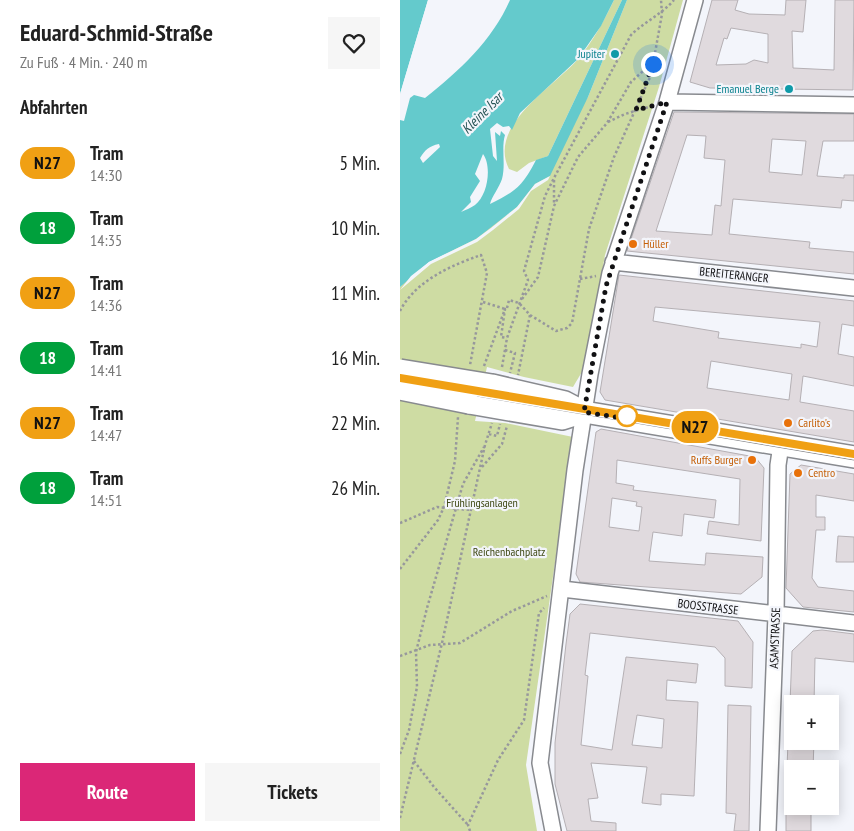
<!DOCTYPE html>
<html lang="de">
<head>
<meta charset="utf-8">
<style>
  :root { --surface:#fff; --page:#f6f6f6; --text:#222; --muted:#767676; --accent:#db2777 }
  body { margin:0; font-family:"PT Sans Narrow",sans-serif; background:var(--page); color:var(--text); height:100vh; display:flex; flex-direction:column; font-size:19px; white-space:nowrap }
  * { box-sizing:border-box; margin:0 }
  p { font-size:16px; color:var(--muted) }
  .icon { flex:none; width:28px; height:28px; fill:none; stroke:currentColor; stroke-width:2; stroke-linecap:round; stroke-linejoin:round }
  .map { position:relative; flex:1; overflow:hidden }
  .sheet { display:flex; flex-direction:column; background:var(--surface); width:400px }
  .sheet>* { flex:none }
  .badge { padding:0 10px; border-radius:16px; font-size:18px; line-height:32px }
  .fabs { position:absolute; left:384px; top:695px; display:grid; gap:10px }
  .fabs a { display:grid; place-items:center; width:55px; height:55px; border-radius:0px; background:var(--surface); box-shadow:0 2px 12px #0003; font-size:25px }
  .you { position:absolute; width:25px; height:25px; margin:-12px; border:4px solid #fff; border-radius:50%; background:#1a73e8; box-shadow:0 0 0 8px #1a73e833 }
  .map>.badge { position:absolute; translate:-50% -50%; box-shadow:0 0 0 2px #fff }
  h2 { padding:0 20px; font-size:19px; line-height:45px }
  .round { display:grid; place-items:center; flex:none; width:52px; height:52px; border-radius:0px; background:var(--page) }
  .summary { display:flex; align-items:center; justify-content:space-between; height:85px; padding:0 20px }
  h1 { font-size:24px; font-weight:800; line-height:38px }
  .primary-button { display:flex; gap:10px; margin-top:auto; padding:10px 20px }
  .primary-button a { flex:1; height:58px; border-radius:0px; background:var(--accent); color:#fff; font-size:20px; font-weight:800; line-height:58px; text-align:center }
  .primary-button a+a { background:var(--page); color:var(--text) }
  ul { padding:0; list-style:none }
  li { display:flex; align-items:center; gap:15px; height:65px; padding:0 20px }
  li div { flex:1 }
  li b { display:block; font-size:19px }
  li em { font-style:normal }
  li .badge { min-width:55px; font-weight:700; text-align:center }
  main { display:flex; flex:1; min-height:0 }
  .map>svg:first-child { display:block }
</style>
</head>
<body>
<main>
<section class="sheet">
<div class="summary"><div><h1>Eduard-Schmid-Straße</h1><p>Zu Fuß · 4 Min. · 240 m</p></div><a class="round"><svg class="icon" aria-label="heart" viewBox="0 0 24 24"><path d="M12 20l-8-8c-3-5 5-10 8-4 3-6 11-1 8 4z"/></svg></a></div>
<h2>Abfahrten</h2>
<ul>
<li><span class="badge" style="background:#f0a014;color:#111">N27</span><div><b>Tram</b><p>14:30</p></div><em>5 Min.</em></li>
<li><span class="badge" style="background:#00a03c;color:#fff">18</span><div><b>Tram</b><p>14:35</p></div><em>10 Min.</em></li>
<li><span class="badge" style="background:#f0a014;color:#111">N27</span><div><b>Tram</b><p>14:36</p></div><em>11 Min.</em></li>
<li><span class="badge" style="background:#00a03c;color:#fff">18</span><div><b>Tram</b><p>14:41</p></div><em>16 Min.</em></li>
<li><span class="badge" style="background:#f0a014;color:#111">N27</span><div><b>Tram</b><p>14:47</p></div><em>22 Min.</em></li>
<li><span class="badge" style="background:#00a03c;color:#fff">18</span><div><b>Tram</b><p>14:51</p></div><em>26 Min.</em></li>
</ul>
<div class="primary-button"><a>Route</a><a>Tickets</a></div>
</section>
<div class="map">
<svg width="454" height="831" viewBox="0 0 454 831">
  <rect width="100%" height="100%" fill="#f3f5fb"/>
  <path fill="#cedca3" d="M 214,0 L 222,0 L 148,156 L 129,163 L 117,172 L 109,169 C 87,125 154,87 178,59 C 193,41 204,21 214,0 Z
    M 227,0 L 283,0 L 259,87 L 205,255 L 186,365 L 173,387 L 124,377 L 87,367 L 75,421 L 105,423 L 173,437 L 126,765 L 137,831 L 0,831 L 0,287 L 11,276 L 110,213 L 188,97 Z"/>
  <path fill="#64cacc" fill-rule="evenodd" d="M 0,0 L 28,0 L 0,94 Z
    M 110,0 L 214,0 L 201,26 L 178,59 L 120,113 L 112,130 L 109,126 L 103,127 L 97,123 L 90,129 L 93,156 L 97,161 L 95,132 L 100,136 L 101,131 L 105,135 C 101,148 106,164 102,179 C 99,188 92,196 90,204 C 116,191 122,187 136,160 L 148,156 L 222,0 L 227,0 L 188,97 L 150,176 L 135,184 L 117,207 L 76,239 L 29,262 L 0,287 L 0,120 L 4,121 L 10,98 L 14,95 L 25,98 C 59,71 92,41 110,0 ZM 39,144 L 40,147 L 23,163 L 20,158 C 25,150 29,146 39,144 ZM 83,154 C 92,166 88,195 75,205 C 71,208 65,210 61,212 L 71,202 L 70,197 L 80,181 L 75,174 Z"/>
  <path fill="#f3f5fb" d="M 28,0 L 30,1 L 0,96 L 0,94 Z
    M 150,176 L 148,180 L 131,191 L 119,209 L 93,230 L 77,242 L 31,264 L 0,290 L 11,276 L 29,262 L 76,239 L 91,228 L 117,207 L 135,184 Z"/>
  <path fill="#e0dade" stroke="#b5b0b4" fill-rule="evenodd" d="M 312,0 L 338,0 L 335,10 L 349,14 L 385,15 L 386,0 L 406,0 L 403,32 L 392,31 L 393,68 L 434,70 L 435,0 L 454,0 L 453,90 L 310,88 L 290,82 ZM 331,28 L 368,34 L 368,63 L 354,60 L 346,64 L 316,65 L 324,38 L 327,39 Z
    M 274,112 L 454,114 L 454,141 L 423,141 L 417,176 L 444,178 L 444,175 L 454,175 L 454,201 L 442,200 L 441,208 L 333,199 L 329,234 L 410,242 L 409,248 L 454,252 L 454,274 L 227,251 ZM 287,135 L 306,136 L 304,158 L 325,160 L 321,206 L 315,205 L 312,235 L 256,231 ZM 372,139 L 406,141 L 402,175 L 369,172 Z
    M 219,275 L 454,301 L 454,326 L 442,324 L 438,354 L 454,357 L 454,386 L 403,376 L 400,402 L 454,411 L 454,442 L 205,400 L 200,392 ZM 255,307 L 420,322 L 417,347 L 401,344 L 401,348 L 318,338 L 319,332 L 253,321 ZM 311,361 L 392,374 L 389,400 L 307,388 Z
    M 201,429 L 355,457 L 364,468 L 361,541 L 307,534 L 309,521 L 339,525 L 340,479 L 217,460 L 216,483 L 234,486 L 233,490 L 316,500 L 314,518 L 284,514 L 282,536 L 253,532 L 249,561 L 305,565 L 306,553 L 363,557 L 362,577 L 341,594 L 180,582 L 176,574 L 196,432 ZM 212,498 L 237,502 L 236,506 L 242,507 L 239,531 L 209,527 Z
    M 401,465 L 454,474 L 454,501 L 416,495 L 416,517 L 425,517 L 425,530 L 416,530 L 412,578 L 418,587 L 454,591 L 454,612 L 403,607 L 386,588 L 390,474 Z
    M 438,536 L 454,537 L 454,562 L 436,562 Z
    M 180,604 L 338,621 L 353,642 L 352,688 L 325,686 L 325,658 L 315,647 L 190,633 L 185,675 L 188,676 L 181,745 L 212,750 L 226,657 L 298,664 L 296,683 L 267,680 L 266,700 L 298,702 L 294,796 L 261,794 L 261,805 L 242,803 L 247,767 L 191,763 L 198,798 L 188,799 L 191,821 L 216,823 L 216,831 L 167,831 L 155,784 L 155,743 L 166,644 L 170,614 ZM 237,715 L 264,719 L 262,748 L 232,745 Z
    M 422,630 L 454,634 L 454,662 L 415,658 L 414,704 L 390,704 L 392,651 L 413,631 Z
    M 328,705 L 351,706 L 349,831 L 334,831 L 336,814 L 326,813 Z
    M 388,741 L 414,741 L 413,769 L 387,769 Z
    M 386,806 L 411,806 L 411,831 L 386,831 Z"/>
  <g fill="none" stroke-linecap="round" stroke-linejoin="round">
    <g stroke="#888a8f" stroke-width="18">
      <path id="street" d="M 267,102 L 454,105
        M 213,262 L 454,288
        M 162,589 L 454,623
        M 153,831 L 140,763 L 175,470 L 190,374 L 210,273 L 267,102 L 295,0
        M 368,831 L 376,615 L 378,465 L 381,445"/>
    </g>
    <g stroke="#888a8f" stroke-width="24">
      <path id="secondary" d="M 92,385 L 165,402 L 184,412 L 454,457
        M 69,403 L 162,419 L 184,412"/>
    </g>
    <path stroke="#97989c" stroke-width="2.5" stroke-dasharray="2.5 2.5" stroke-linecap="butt" d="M 208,122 L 225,114 L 252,106
      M 154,180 L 154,204
      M 180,279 L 196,276
      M 122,299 L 138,277 L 154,206 L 178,157 L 207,123 L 231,82 L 242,72 L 255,53 L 262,14 L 261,0
      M 83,302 L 105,309
      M 107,308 L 109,300 L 119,303 L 130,315 L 118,375
      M 0,311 C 15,281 52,265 81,255 L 87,273 L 70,365
      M 130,315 L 156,331 L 167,328 L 172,323 L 189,229 L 214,157 L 251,75 L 255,54
      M 105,350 L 115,353 L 110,373
      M 84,366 L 105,309 L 101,337 L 107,338
      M 102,367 L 107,338 L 128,280 L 124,271 L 145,196 L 154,178 L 231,35 C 244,22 261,15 274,0
      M 89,434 L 97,436 L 100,424
      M 82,467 L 102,444 L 107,426
      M 0,523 L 37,507 L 71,510
      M 0,569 L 38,520 L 44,507 L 55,461 L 58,417
      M 0,656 L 30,645 L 60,643 L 112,611 L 147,596
      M 0,754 L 9,730 L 17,687 L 16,652 L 27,608 L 63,484 L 84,447
      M 14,761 L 34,787 L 68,825
      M 0,818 L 42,643 L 85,445 L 92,423
      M 70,831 L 68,825 L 98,760 L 124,720 L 139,613 L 144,608"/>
    <use href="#street" stroke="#fff" stroke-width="15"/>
    <use href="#secondary" stroke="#fff" stroke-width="21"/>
    <path stroke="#828387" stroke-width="1" d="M 0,383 L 454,460"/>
    <g stroke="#888a8f" stroke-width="24" stroke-linecap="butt">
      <path id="secondary-bridge" d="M 0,370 L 92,385
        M 0,389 L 69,403"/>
    </g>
    <use href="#secondary-bridge" stroke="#fff" stroke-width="21"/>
  </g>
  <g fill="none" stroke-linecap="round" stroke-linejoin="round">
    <g stroke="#fff" stroke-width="11">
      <path id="line" d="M 0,378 L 454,454"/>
    </g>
    <use href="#line" stroke="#f0a014" stroke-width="8"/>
    <path stroke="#111113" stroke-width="5" stroke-dasharray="0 9" d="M 227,416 L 234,420 L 184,412 L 206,286 L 267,102 L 236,110 L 253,64"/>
  </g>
  <g fill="#0f9aa8" stroke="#f3f5fb" stroke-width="2">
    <circle cx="215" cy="54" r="5"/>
    <circle cx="389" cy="89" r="5"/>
  </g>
  <g fill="#e8710a" stroke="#f3f5fb" stroke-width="2">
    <circle cx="233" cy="244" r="5"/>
    <circle cx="388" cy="423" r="5"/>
    <circle cx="352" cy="460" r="5"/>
    <circle cx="398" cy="473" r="5"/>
  </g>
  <circle fill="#fff" stroke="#f0a014" stroke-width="2.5" cx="227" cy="416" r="10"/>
  <g text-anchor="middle" stroke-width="4.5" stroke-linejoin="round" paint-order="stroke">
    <g font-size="12" fill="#0d838f" stroke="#f3f5fb" text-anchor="end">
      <text x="205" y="58">Jupiter</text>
      <text x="379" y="93">Emanuel Berge</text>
    </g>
    <g font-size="12" fill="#c56008" stroke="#f3f5fb" text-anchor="start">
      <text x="243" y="248">Hüller</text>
      <text x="398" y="427">Carlito's</text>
      <text x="342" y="464" text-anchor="end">Ruffs Burger</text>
      <text x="408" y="477">Centro</text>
    </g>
    <g font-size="12" fill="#111113" stroke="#f3f5fb">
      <text transform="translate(334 275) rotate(6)" y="4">BEREITERANGER</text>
      <text transform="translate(308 607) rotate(7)" y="4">BOOSSTRASSE</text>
      <text transform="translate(375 638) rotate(-88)" y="4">ASAMSTRASSE</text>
    </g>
    <g font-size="12" fill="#3f4914" stroke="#f3f5fb">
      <text x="82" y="507">Frühlingsanlagen</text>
      <text x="109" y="556">Reichenbachplatz</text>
    </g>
    <g font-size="14" font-style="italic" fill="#255354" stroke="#f3f5fb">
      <text transform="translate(82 113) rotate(-45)" y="5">Kleine Isar</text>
    </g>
  </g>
</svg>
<div class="fabs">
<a>+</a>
<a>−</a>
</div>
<div class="you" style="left:253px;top:64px"></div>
<b class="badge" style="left:295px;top:427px;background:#f0a014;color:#111">N27</b>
</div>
</main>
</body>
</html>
